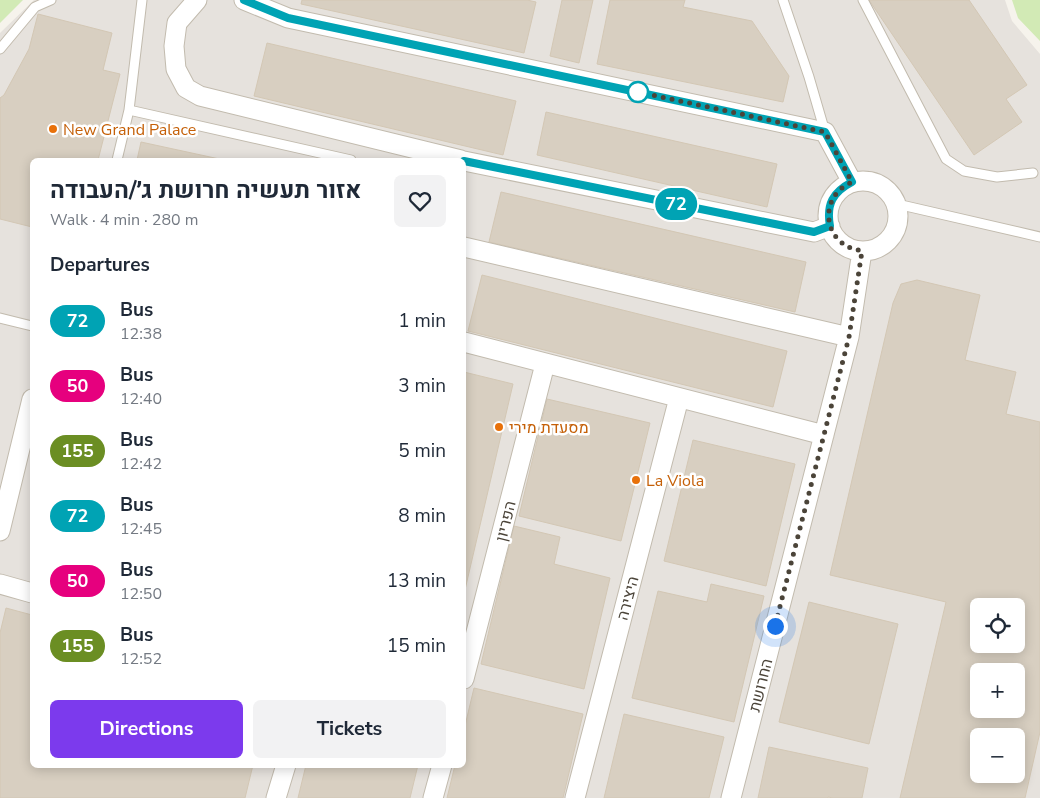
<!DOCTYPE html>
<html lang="en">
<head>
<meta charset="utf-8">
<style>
  :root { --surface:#fff; --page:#f2f2f3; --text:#1f2937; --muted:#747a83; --accent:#7c3aed }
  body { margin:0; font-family:"Nunito Sans",Heebo,sans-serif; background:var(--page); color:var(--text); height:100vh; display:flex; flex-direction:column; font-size:19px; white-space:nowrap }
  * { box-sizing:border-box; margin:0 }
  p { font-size:16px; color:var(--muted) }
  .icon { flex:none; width:28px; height:28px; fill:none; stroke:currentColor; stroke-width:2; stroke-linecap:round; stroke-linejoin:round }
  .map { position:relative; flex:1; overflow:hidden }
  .details { position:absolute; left:30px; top:158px; width:436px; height:610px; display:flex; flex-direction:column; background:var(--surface); border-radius:8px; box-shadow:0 2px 12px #0003 }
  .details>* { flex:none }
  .badge { padding:0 10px; border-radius:16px; font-size:18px; line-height:32px }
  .buttons { position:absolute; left:970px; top:598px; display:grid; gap:10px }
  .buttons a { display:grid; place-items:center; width:55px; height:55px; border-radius:8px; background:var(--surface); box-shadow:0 2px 12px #0003; font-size:25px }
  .you { position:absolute; width:25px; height:25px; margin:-12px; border:4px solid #fff; border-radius:50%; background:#1a73e8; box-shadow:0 0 0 8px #1a73e833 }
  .map>.badge { position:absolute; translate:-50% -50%; box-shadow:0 0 0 2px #fff }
  h2 { padding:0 20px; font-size:19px; line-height:45px }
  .round { display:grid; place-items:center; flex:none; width:52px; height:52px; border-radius:8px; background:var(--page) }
  .headline { display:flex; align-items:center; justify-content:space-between; height:85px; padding:0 20px }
  h1 { font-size:24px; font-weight:700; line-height:38px }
  .action { display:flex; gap:10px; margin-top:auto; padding:10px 20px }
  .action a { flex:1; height:58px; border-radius:8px; background:var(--accent); color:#fff; font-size:20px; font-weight:700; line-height:58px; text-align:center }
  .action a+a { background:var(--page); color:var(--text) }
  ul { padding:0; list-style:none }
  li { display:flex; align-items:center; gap:15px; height:65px; padding:0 20px }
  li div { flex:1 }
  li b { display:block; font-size:19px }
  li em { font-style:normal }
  li .badge { min-width:55px; font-weight:700; text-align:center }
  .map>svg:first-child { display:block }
</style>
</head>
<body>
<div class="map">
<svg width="1040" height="798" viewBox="0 0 1040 798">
  <rect width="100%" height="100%" fill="#f6f3ec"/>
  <path fill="#e6e2dd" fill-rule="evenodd" d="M 34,0 L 1005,0 L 1012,21 L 1040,54 L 1040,798 L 0,798 L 0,33 ZM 32,160 L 464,160 L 464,765 L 32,765 ZM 979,606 L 1016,606 L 1016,644 L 979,644 ZM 979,671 L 1016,671 L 1016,709 L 979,709 ZM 979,736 L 1016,736 L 1016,774 L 979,774 Z"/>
  <path fill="#d2eab5" d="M 0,0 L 23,0 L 0,23 Z
    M 1012,0 L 1040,0 L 1040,41 L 1018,18 Z"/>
  <path fill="#d8cfc1" stroke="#d3c7b4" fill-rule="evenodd" d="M 302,0 L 527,0 L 536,2 L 524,53 L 301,4 Z
    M 562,0 L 593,0 L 579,63 L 550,56 Z
    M 610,0 L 685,0 L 683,7 L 752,21 L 789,76 L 783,102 L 597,64 Z
    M 869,0 L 969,0 L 1027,85 L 1006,99 L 1022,122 L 974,155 Z
    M 38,14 L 112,33 L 103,70 L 120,74 L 98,160 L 32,160 L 32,227 L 0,219 L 0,98 L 4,95 L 29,49 Z
    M 267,43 L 516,101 L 503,155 L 254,96 Z
    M 546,112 L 777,164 L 767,207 L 537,155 Z
    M 141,142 L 224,160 L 137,160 Z
    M 501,192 L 806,262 L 795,312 L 489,242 Z
    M 482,275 L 787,351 L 773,407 L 468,331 Z
    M 917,280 L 980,295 L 965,360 L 1016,372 L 1006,414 L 1040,422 L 1040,732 L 1025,798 L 900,798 L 946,602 L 830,575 L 893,303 L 901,284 ZM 979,606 L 1016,606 L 1016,644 L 979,644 ZM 979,671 L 1016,671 L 1016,709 L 979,709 ZM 979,736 L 1016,736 L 1016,774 L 979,774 Z
    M 464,372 L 513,384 L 464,594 Z
    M 547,399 L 650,423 L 621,541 L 519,516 Z
    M 693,440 L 795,464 L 766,586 L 664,561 Z
    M 514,526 L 560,537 L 554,564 L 610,578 L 584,689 L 481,664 Z
    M 711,584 L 764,596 L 734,722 L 632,698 L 658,591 L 707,602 Z
    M 809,602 L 898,624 L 869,744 L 779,722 Z
    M 6,608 L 32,615 L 32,765 L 253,765 L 245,798 L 0,798 L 0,633 Z
    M 474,688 L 583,714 L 563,798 L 447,798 L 455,765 L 464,765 L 464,730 Z
    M 624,714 L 724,737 L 709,798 L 604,798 Z
    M 769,747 L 868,768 L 862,798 L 833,798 L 828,797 L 828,798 L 758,798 Z
    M 306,765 L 418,765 L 410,798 L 298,798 Z"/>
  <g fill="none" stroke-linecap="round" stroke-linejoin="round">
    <g stroke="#c2bbae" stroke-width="11">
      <path id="service" d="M 783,0 L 809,77 L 825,132
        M 863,0 L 946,159 L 964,171 L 997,177 L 1033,173
        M 0,49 L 35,7 L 51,0
        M 129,110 L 142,0
        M 117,160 L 129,110 L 351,160
        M 897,204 L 1040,237
        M 0,318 L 32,326"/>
    </g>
    <g stroke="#c2bbae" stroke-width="21">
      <path id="minor" d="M 197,0 L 177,23 L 174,46 L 176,69 L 186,88 L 200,96 L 461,160
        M 244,0 L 288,18 L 825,132 L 852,182
        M 464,161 L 814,232 L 830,226
        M828 216a35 35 0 1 1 70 0a35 35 0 1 1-70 0Z
        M 464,247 L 849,337
        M 464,342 L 824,435
        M 0,531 L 32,399
        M 0,584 L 32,593
        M 464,679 L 545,364
        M 276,798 L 286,765
        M 433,798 L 442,765
        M 575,798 L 679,398
        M 731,798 L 849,337 L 862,251"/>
    </g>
    <use href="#service" stroke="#fff" stroke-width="9"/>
    <use href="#minor" stroke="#fff" stroke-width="19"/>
  </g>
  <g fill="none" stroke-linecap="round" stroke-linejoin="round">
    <g stroke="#fff" stroke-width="11">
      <path id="line" d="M 244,0 L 288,18 L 825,132 L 852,182 C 833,192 826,204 830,226 L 814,232 L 464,161"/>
    </g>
    <use href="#line" stroke="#00a3b4" stroke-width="8"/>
    <path stroke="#4b4439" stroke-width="5" stroke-dasharray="0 9" d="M 638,92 L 633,91 L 825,132 L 852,182 C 849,184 845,185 842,188 C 825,201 824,228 841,242 C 847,248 854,249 862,251 L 849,337 L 775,626"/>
  </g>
  <circle fill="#fff" stroke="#00a3b4" stroke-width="2.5" cx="638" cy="92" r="10"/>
  <g fill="#e8710a" stroke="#fff" stroke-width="2">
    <circle cx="53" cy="129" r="5"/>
    <circle cx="499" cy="427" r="5"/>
    <circle cx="636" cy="480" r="5"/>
  </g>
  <g text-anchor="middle" stroke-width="5" stroke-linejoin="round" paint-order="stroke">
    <g font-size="16" fill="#c56008" stroke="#fff" text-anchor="start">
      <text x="63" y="135">New Grand Palace</text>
      <text x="509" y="433">מסעדת מירי</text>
      <text x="646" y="486">La Viola</text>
    </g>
    <g font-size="16" fill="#4b4439" stroke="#fff">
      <text transform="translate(505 521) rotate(-76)" y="6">הפריון</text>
      <text transform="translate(627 598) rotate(-75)" y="6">היצירה</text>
      <text transform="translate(760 685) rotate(-76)" y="6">החרושת</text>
    </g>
  </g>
</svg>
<div class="buttons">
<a><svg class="icon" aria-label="locate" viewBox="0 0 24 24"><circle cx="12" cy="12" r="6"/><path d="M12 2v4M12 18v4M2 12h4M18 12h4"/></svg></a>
<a>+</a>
<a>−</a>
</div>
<div class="you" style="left:775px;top:626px"></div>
<b class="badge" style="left:676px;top:204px;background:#00a3b4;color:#fff">72</b>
<section class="details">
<div class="headline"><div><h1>אזור תעשיה חרושת ג׳/העבודה</h1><p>Walk · 4 min · 280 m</p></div><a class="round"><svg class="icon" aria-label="heart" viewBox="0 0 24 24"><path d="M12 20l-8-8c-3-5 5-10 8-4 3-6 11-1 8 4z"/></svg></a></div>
<h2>Departures</h2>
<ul>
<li><span class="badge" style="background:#00a3b4;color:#fff">72</span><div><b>Bus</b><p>12:38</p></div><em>1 min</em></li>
<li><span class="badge" style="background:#e6007e;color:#fff">50</span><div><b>Bus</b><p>12:40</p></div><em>3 min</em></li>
<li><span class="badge" style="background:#6b8e23;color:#fff">155</span><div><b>Bus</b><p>12:42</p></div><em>5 min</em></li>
<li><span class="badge" style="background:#00a3b4;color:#fff">72</span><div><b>Bus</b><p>12:45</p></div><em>8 min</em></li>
<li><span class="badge" style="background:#e6007e;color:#fff">50</span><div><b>Bus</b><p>12:50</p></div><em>13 min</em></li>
<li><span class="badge" style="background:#6b8e23;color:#fff">155</span><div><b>Bus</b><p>12:52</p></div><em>15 min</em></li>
</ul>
<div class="action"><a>Directions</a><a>Tickets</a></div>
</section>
</div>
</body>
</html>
